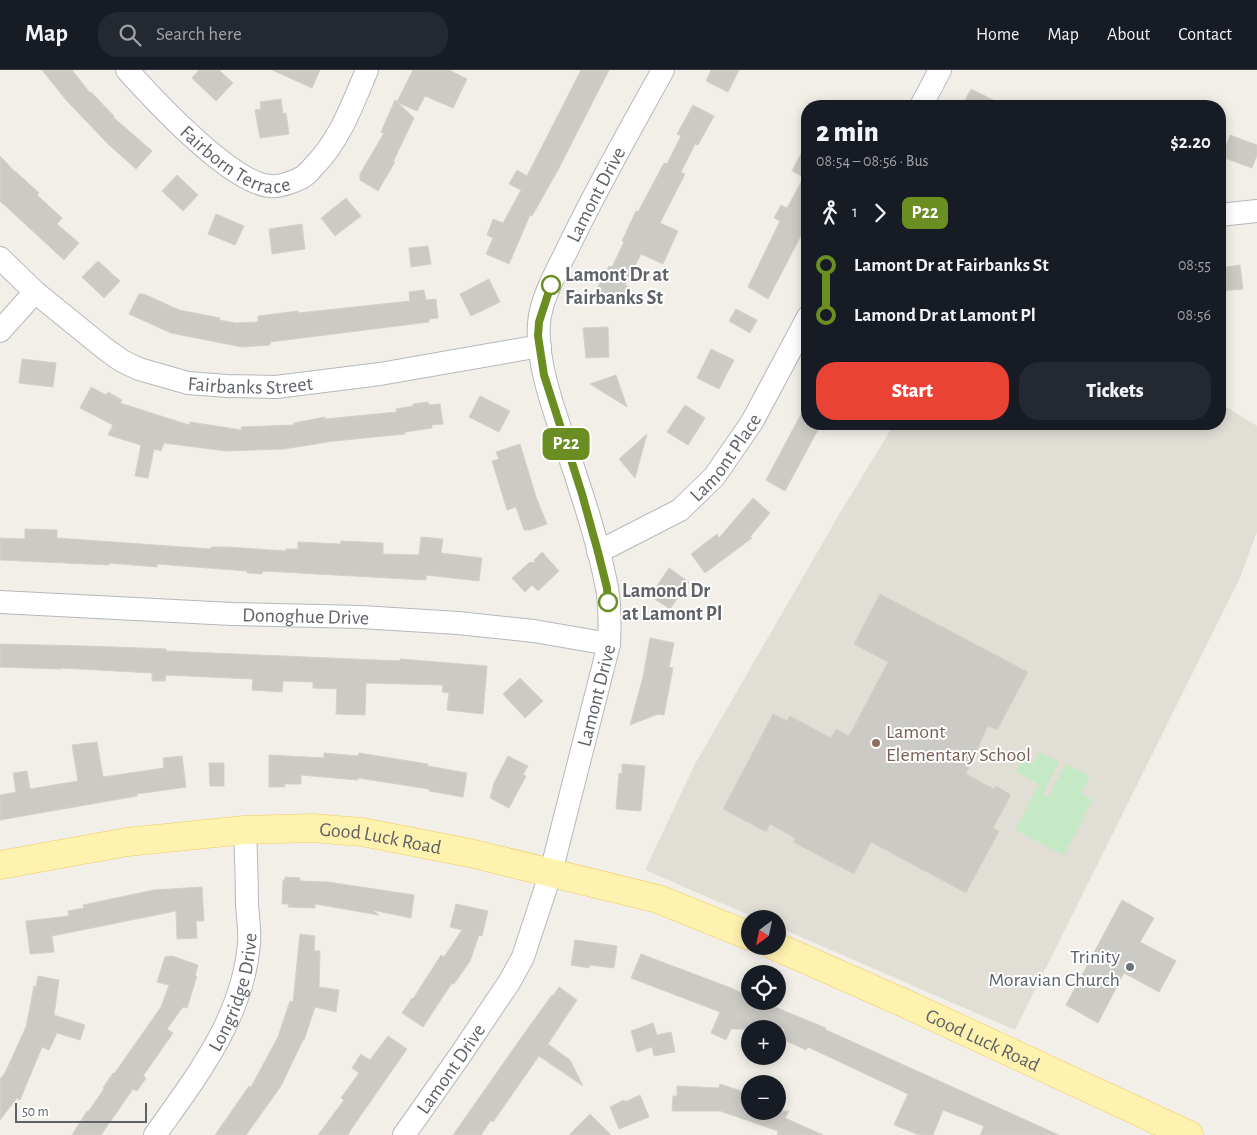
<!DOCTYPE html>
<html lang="en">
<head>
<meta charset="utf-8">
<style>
  :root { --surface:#171b24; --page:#242831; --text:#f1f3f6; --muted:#9ea1a6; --line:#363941; --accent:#ea4335 }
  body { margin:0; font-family:"Alegreya Sans",sans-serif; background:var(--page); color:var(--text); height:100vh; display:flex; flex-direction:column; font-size:19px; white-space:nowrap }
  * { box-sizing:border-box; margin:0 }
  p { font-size:16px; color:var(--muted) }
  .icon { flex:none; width:28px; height:28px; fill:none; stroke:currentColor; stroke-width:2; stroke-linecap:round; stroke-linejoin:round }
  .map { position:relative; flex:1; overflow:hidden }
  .sheet { position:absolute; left:801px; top:30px; width:425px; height:330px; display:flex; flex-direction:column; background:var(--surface); border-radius:20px; box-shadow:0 2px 12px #0003 }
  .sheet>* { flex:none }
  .badge { padding:0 10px; border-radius:8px; font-size:18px; line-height:32px }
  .needle { width:32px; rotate:213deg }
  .controls { position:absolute; left:741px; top:840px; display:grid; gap:10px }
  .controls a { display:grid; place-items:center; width:45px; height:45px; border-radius:50%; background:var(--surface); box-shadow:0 2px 12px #0003; font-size:25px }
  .scale { position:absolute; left:15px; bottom:12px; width:132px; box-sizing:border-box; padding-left:5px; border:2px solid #5f6368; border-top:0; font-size:14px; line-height:18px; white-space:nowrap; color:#5f6368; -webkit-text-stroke:4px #fff; paint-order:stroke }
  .map>.badge { position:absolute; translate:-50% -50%; box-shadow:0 0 0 2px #fff }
  .legs { display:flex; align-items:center; gap:8px; height:55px; padding:0 15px; font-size:16px }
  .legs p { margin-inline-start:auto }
  .head { display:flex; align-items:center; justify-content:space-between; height:85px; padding:0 15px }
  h1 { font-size:28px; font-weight:800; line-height:38px }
  .action { display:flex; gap:10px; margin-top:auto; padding:10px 15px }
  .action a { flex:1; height:58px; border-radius:20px; background:var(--accent); color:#fff; font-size:20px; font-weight:800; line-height:58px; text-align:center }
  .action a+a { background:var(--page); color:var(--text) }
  ul { padding:0 15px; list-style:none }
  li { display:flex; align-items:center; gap:18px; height:50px; font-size:19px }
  li i { display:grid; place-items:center; width:8px; height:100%; margin:0 6px; background:currentColor }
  li i::after { content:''; width:12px; height:12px; margin:-6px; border:4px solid; border-radius:50%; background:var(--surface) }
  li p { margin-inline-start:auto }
  li:first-child i { background:linear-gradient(#0000 50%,currentColor 0) }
  li:last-child i { background:linear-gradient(currentColor 50%,#0000 0) }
  header { display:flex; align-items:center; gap:30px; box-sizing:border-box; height:70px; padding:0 25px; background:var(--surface); border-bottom:1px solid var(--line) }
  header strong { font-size:24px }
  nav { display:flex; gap:28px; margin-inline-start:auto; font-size:18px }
  .search { width:350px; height:45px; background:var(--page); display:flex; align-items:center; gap:12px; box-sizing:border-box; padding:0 18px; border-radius:20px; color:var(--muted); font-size:19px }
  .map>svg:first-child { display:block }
</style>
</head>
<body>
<header>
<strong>Map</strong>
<div class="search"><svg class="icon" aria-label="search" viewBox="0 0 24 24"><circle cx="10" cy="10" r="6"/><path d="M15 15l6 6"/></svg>Search here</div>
<nav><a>Home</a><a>Map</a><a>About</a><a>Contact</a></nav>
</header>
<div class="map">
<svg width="1257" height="1065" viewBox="0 0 1257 1065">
  <rect width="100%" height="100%" fill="#f1efe8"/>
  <path fill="#e1ded6" d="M 1220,333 L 1257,356 L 1257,462 L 1239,510 L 1015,960 L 778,857 L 778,849 L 758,849 L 645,800 L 695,694 L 837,448 L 894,354 L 1220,354 Z"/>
  <path fill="#c5e8c5" d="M 1039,682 L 1059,692 L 1043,724 L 1048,727 L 1066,694 L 1090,706 L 1081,723 L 1093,730 L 1064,785 L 1015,760 L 1039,714 L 1016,702 L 1022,689 L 1033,694 Z"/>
  <path fill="#cccac5" stroke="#d6d1c6" d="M 42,0 L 72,0 L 90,23 L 91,22 L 114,46 L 113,47 L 152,81 L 136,99 L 108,74 L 66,30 Z
    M 199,0 L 219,0 L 233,13 L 216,31 L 192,8 Z
    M 272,0 L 320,0 L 312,18 Z
    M 413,0 L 449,0 L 467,9 L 453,38 L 425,26 L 417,41 L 397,32 Z
    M 581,0 L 609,0 L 558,100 L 532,146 L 530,145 L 509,194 L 486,184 L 493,168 L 487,165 L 493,149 L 503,153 L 521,120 L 509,114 L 517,100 L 527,106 Z
    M 711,0 L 739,0 L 728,22 L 706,11 Z
    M 971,19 L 1005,36 L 962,36 Z
    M 281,29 L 283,44 L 286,43 L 289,64 L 260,68 L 255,40 L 261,39 L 260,32 Z
    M 395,30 L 414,48 L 393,92 L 395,92 L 378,121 L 360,110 L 360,104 L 384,63 L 381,62 Z
    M 693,35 L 714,46 L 698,75 L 695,74 L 681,102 L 685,104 L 660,153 L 678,161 L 663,194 L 641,184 L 625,215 L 631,218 L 622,236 L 595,222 L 609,196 L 612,197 L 624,172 L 622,171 L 636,141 L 638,142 L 664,93 L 667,94 L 681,66 L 677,64 Z
    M 1230,65 L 1257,75 L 1257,85 L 1252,98 L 1222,87 Z
    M 808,70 L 808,152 L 768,229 L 748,217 L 780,151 L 774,148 L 781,135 L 787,138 L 804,107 L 792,101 Z
    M 0,86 L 15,102 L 15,101 L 39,123 L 37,125 L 62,148 L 57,154 L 79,173 L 64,190 L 0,131 Z
    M 177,105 L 198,125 L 183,141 L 162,121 Z
    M 346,128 L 361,146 L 335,166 L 321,148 Z
    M 216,144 L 244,156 L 235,175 L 208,164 Z
    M 302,154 L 305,179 L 272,184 L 269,159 Z
    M 428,176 L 431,194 L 411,197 L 409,178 Z
    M 98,191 L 120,211 L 104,228 L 82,207 Z
    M 1240,195 L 1243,219 L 1220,221 L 1220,198 Z
    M 489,209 L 500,232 L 471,246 L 460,224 Z
    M 424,220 L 426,230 L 436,229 L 438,248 L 429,249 L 429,252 L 270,272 L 270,275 L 242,277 L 171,263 L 129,244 L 139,224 L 144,224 L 179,240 L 220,248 L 219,250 L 236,253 L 258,252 L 258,246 L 298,241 L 299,243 L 410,231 L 409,222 Z
    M 736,239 L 757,250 L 750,263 L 729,251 Z
    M 608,257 L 609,287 L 586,288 L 583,258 Z
    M 711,279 L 734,290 L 719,319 L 697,308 Z
    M 22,289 L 56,293 L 53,317 L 19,313 Z
    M 616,305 L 627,337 L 590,314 Z
    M 91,317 L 106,325 L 108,322 L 122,330 L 120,333 L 189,355 L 190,352 L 242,360 L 241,357 L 294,355 L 294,353 L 325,347 L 325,349 L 397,342 L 396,339 L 413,336 L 413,334 L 428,332 L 429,335 L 440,334 L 443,354 L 432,355 L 432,358 L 405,362 L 405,364 L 334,371 L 284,379 L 226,381 L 164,373 L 161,381 L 154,379 L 148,408 L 135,406 L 141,375 L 108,365 L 113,355 L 80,338 Z
    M 480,326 L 510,341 L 499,362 L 469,347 Z
    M 808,331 L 808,354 L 821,354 L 785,421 L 766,410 Z
    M 685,335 L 705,348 L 688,375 L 667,362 Z
    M 647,364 L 635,408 L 619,389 Z
    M 520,374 L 536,427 L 547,454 L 530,460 L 524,460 L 516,437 L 507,440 L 492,391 L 499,389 L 496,382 Z
    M 753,428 L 770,443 L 750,467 L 752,468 L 705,503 L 691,484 L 717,464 L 719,468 Z
    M 25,459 L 57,460 L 57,468 L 211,479 L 211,477 L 228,477 L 286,481 L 286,479 L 298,479 L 298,472 L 341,474 L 341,471 L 383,473 L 383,484 L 419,485 L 421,467 L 443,469 L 441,483 L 482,488 L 479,511 L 426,505 L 426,510 L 263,501 L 262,504 L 247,503 L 247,501 L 157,494 L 157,497 L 109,493 L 109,495 L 0,490 L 0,468 L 25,469 Z
    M 542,482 L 559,501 L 538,521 L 532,515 L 525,522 L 512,508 L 530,492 L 535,493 L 534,490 Z
    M 669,498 L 689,512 L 670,539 L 650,526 Z
    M 880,524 L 1028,602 L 997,660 L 988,656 L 966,704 L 994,719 L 996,716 L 1011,725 L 993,758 L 999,761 L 966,823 L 871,772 L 854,804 L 793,772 L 795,768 L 770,754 L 766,762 L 723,739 L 773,644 L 787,651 L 790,646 L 831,668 L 836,659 L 849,666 L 888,592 L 854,574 Z
    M 650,568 L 674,573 L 669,597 L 673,598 L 664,645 L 658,644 L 630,655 L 643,607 Z
    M 0,574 L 86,576 L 166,579 L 166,581 L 400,591 L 400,589 L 487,596 L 483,644 L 447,640 L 449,623 L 442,622 L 443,615 L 366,613 L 365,645 L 336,644 L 337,619 L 313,618 L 313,612 L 283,611 L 282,622 L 252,620 L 253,609 L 166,605 L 165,611 L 152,611 L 152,603 L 61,598 L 61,599 L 0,597 Z
    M 520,608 L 543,631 L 525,648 L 503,624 Z
    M 97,672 L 103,707 L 164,698 L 163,688 L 182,686 L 186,717 L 137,724 L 137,726 L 0,750 L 0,725 L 16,722 L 13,703 L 27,701 L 30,719 L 78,711 L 72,675 Z
    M 324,683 L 358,686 L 359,683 L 428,694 L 428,696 L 467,703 L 463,727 L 429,721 L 429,719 L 358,708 L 358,710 L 301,705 L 301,714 L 284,714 L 285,717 L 269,717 L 269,685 L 324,688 Z
    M 508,686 L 528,696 L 523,705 L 526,706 L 509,738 L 490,728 L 494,713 Z
    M 209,693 L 224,693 L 224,716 L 210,716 Z
    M 622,694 L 645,696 L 641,741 L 616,739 L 619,703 L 622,704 Z
    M 285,807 L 300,808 L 300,811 L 328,812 L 414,825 L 411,848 L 372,840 L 379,845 L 315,834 L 315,838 L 288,837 L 289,834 L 282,834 L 283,810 L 285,810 Z
    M 202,817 L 204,851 L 196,851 L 197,868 L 177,869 L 176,841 L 52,866 L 54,882 L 30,884 L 26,851 L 69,846 L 68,841 L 84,838 L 83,835 L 154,820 Z
    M 1122,830 L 1154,848 L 1140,872 L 1176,891 L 1159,922 L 1124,903 L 1098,953 L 1066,935 Z
    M 456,834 L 488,841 L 482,866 L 479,865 L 470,891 L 454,914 L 452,913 L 423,957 L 402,943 L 412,928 L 413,929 L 441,885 L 444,887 L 462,860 L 450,857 Z
    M 300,864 L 315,866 L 314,881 L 320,881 L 319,917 L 339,920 L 336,942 L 315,937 L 304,970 L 303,970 L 281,1016 L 246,1065 L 215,1065 L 249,1016 L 251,1017 L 278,967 L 290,931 L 293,932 Z
    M 575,870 L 617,876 L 614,898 L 590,895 L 589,898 L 571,895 Z
    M 641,884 L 731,918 L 750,927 L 750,931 L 760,931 L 826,958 L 824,959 L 1059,1065 L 980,1065 L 984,1056 L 943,1040 L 933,1065 L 919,1065 L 894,1055 L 908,1024 L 808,977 L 806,980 L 780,968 L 785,959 L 731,959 L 726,970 L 711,963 L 720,942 L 631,908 Z
    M 172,886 L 198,895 L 195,906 L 197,906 L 187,938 L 183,937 L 167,959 L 173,963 L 143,1006 L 146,1008 L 137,1021 L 133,1019 L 101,1065 L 72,1065 L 87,1041 L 88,1042 L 104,1019 L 103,1018 L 113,1003 L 114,1004 L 161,937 L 169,915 L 157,912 L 165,887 Z
    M 38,906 L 59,910 L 54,945 L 85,955 L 80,970 L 57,963 L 49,980 L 42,977 L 20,1030 L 17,1028 L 0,1050 L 0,1009 L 5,1003 L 26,957 L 34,916 L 36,917 Z
    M 559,917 L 577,930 L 548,974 L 570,990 L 583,1016 L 539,986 L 493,1052 L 491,1050 L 481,1065 L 453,1065 L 521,968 L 552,925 L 553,926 Z
    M 653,953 L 657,965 L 671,962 L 675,982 L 654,986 L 652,977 L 637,982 L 631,961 Z
    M 388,966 L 407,979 L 352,1058 L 348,1065 L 318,1065 L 344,1030 L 341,1028 L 359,1003 L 352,998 L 361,984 L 370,990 Z
    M 720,1014 L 750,1024 L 750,1041 L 789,1041 L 785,1048 L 823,1065 L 777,1065 L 778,1061 L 720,1041 L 672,1041 L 673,1026 L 677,1026 L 677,1016 L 719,1018 Z
    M 640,1025 L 649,1047 L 619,1059 L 610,1037 L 624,1030 L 625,1032 Z
    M 590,1044 L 611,1065 L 569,1065 Z"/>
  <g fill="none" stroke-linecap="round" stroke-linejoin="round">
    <g stroke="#b5b8bc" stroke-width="24">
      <g id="minor">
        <path id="s1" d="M 127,0 C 154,30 231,113 270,116 C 280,117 295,111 303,107 C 307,104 311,100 314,96 C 340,70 353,33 367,0"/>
        <path d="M 921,36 L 940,0"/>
        <path d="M 1220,145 L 1257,141"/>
        <path id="s2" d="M 0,188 L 35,222 L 104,278 L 122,291 L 139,299 L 188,313 L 227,316 L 276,317 L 380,304 L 540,276"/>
        <path d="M 0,261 L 35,222"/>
        <path id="s3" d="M 598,482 L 680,440 L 714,407 L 752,352 L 808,247"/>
        <path id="s4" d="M 0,532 L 232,544 L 361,547 L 458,553 L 534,561 L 609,574"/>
        <path id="s5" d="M 155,1065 C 196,1007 243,948 249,873 C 250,861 248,848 247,835 C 247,810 246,785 245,760"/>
        <path id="s6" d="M 404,1065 L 461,984 L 510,911 L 523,887 L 551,802 L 609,574 C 610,555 610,536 607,518 C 598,471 582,424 567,379 C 555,343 536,293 539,254 C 540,231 556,202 567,180 C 596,119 630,60 663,0"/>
      </g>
    </g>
    <g stroke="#f2c960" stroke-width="29">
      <g id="major">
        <path id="s7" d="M 0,795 L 127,772 L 245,760 L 312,758 L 362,762 L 470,783 L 658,829 L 750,866"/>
        <path id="s8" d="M 775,876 L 904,933 L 1189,1065"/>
      </g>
    </g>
    <use href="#minor" stroke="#fff" stroke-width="22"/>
    <use href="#major" stroke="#fff2af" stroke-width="28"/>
  </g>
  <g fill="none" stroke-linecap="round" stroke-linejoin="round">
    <g stroke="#fff" stroke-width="11">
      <path id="line-1" d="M 551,215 L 539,252 L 538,266 L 544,305 L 582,424 L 598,482 L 607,518 L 608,532"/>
    </g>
    <use href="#line-1" stroke="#6b8e23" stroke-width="8"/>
  </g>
  <g fill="#fff" stroke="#6b8e23" stroke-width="2.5">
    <circle cx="551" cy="215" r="9"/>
    <circle cx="608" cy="532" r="9"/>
  </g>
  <circle fill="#8d6e63" stroke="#fff" stroke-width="2" cx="876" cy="673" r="5"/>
  <circle fill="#6b7280" stroke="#fff" stroke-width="2" cx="1130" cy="897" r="5"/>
  <g text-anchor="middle" stroke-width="4" stroke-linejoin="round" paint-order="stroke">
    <g font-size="20" fill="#5f6368" stroke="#fff">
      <text dy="7" stroke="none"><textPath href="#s1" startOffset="144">Fairborn Terrace</textPath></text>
      <text dy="7" stroke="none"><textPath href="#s6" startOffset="1011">Lamont Drive</textPath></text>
      <text dy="7" stroke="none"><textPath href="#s2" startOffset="292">Fairbanks Street</textPath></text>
      <text dy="7" stroke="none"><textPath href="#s3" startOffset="162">Lamont Place</textPath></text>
      <text dy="7" stroke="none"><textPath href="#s4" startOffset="306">Donoghue Drive</textPath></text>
      <text dy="7" stroke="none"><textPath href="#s6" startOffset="486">Lamont Drive</textPath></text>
      <text dy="7" stroke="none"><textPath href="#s7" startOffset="384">Good Luck Road</textPath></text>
      <text dy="7" stroke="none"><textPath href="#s5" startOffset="165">Longridge Drive</textPath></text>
      <text dy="7" stroke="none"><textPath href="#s8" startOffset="228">Good Luck Road</textPath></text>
      <text dy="7" stroke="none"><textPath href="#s6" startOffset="81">Lamont Drive</textPath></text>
    </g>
    <g font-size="20" font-weight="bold" fill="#5f6368" stroke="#fff" text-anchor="start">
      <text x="565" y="211">Lamont Dr at<tspan x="565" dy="23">Fairbanks St</tspan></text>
      <text x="622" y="527">Lamond Dr<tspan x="622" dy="23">at Lamont Pl</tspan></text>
    </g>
    <g font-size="20" fill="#785e54" stroke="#fff" text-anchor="start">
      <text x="886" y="668">Lamont<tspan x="886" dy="23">Elementary School</tspan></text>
    </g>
    <g font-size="20" fill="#5b616d" stroke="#fff" text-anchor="end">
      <text x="1120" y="893">Trinity<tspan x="1120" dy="23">Moravian Church</tspan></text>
    </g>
  </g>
</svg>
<div class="controls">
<a><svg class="needle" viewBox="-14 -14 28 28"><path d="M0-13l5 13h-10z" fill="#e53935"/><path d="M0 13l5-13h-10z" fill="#9ea1a6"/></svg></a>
<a><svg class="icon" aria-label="locate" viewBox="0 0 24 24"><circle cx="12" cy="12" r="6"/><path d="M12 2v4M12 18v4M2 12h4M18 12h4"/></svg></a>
<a>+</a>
<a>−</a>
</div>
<div class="scale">50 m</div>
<b class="badge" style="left:566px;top:374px;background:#6b8e23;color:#fff">P22</b>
<section class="sheet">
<div class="head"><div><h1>2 min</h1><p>08:54 – 08:56 · Bus</p></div><b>$2.20</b></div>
<div class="legs"><svg class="icon" aria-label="walk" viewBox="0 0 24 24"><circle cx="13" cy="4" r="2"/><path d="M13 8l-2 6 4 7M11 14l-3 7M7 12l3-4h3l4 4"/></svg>1<svg class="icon" aria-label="forward" viewBox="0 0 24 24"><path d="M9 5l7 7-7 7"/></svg><b class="badge" style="background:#6b8e23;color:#fff">P22</b></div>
<ul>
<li><i style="color:#6b8e23"></i><b>Lamont Dr at Fairbanks St</b><p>08:55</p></li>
<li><i style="color:#6b8e23"></i><b>Lamond Dr at Lamont Pl</b><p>08:56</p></li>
</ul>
<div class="action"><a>Start</a><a>Tickets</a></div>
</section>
</div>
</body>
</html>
